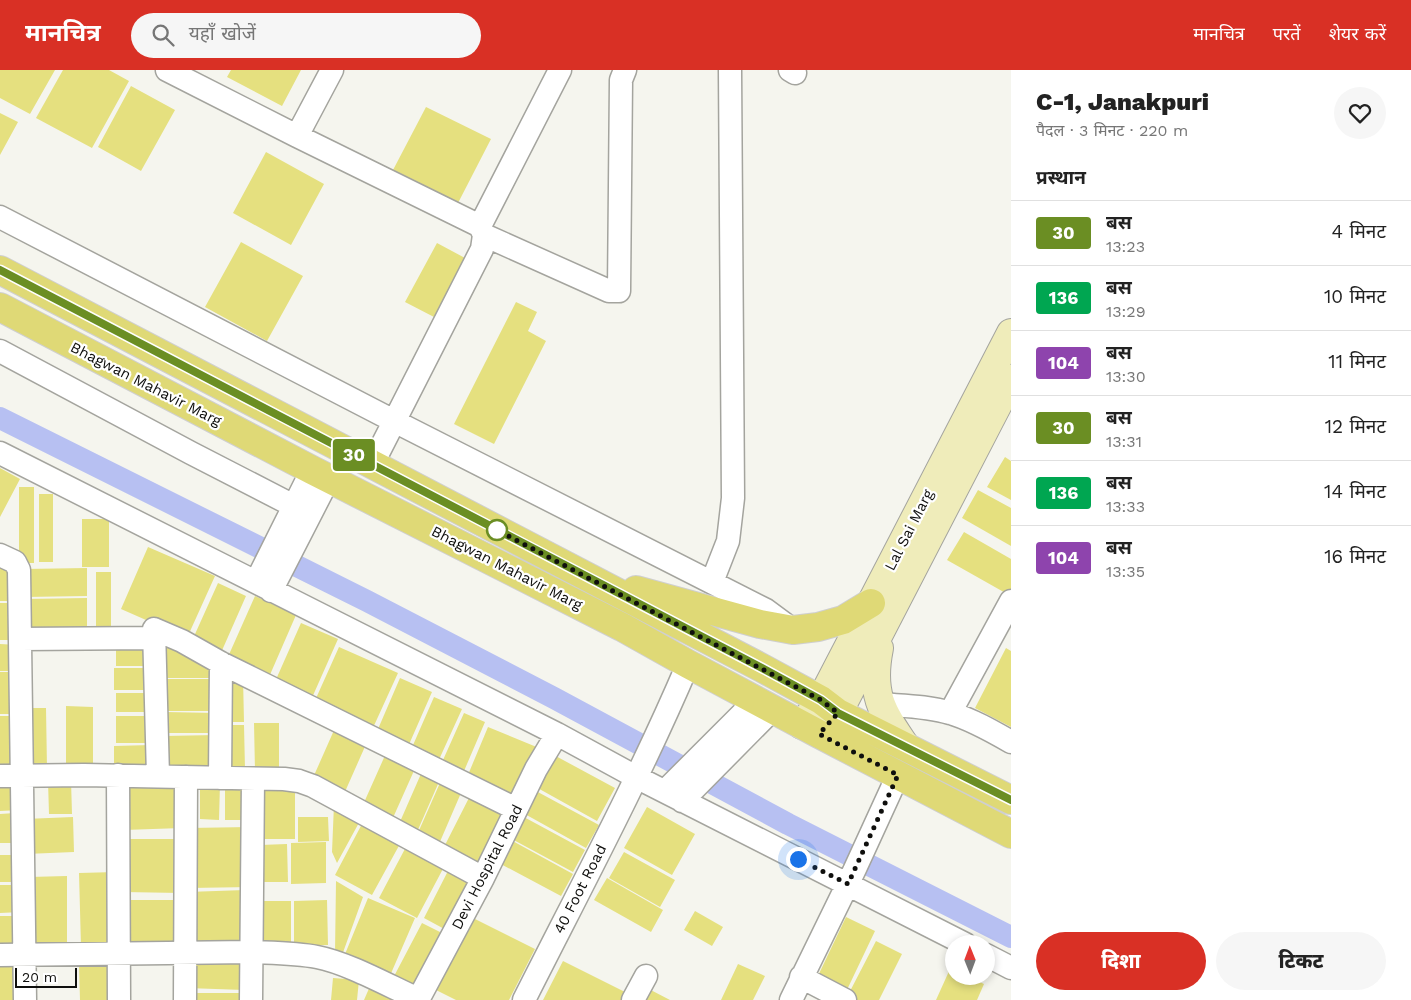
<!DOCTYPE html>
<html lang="hi">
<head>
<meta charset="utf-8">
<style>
  :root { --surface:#fff; --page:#f6f6f6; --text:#222; --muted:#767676; --line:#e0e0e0; --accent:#d93025 }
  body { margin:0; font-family:"Work Sans","Noto Sans Devanagari",sans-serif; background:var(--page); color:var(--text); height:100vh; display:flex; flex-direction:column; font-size:19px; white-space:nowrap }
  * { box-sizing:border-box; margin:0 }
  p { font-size:16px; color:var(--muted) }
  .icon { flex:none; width:28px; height:28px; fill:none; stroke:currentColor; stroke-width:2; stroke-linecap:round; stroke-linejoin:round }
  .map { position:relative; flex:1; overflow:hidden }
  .sheet { display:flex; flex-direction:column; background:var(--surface); width:400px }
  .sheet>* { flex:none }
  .badge { padding:0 10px; border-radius:4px; font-size:18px; line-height:32px }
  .needle { width:32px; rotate:359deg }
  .tools { position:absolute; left:945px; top:865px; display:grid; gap:10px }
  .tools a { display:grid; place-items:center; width:50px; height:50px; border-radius:50%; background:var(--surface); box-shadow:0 2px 8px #0003; font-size:25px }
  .scale { position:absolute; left:15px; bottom:12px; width:62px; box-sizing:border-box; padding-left:5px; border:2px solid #0f0f0d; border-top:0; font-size:14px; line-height:18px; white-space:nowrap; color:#0f0f0d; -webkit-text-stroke:4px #fff; paint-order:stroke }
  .you { position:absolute; width:25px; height:25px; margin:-12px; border:4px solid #fff; border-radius:50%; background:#1a73e8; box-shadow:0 0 0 8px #1a73e833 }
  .map>.badge { position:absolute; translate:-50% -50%; box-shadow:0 0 0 2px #fff }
  h2 { padding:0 25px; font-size:19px; line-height:45px }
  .round { display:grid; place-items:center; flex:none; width:52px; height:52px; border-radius:26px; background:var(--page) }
  .head { display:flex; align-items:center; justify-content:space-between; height:85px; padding:0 25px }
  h1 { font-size:24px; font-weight:800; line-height:38px }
  .action { display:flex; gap:10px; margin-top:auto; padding:10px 25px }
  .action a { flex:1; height:58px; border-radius:30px; background:var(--accent); color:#fff; font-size:20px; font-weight:800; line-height:58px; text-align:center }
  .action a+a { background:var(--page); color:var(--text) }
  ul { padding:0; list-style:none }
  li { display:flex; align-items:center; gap:15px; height:65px; padding:0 25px; border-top:1px solid var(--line) }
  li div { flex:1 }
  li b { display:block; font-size:19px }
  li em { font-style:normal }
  li .badge { min-width:55px; font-weight:700; text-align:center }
  header { display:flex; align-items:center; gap:30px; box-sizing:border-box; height:70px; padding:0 25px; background:var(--accent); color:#fff }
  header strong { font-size:24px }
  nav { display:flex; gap:28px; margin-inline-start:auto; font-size:18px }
  .search { width:350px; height:45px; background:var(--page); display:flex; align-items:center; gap:12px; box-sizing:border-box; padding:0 18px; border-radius:28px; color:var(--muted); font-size:19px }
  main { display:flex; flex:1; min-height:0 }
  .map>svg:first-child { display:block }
</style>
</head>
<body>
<header>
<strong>मानचित्र</strong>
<div class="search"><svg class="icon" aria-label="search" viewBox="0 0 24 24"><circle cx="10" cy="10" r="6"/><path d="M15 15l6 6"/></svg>यहाँ खोजें</div>
<nav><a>मानचित्र</a><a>परतें</a><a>शेयर करें</a></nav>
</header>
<main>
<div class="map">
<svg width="1011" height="930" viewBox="0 0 1011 930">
  <rect width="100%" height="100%" fill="#f5f5ee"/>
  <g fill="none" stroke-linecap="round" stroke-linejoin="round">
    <path stroke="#b7c0f2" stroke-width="22" d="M 0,348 L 367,531 L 554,628 L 788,754 L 1011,867"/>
  </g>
  <path fill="#e5e07f" d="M 0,0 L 55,0 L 30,44 L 0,28 Z
    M 63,0 L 109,0 L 129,11 L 92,78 L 36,48 Z
    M 231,0 L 301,0 L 282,36 L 227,7 Z
    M 131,16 L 175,40 L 141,101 L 98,77 Z
    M 426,37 L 491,69 L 458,133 L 393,100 Z
    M 0,43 L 18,52 L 0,85 Z
    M 266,82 L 324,114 L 291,175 L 233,143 Z
    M 241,172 L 303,206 L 267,271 L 205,237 Z
    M 437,173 L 465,188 L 434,247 L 405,232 Z
    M 516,232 L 537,242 L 528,261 L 546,271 L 494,374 L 454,354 Z
    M 1005,387 L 1011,391 L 1011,430 L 987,417 Z
    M 0,398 L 20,409 L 0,447 Z
    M 19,417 L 34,417 L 34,493 L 19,493 Z
    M 978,420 L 1011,438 L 1011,476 L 962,448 Z
    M 39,424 L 53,424 L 53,492 L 39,492 Z
    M 82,449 L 109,449 L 109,497 L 82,497 Z
    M 964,462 L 1011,489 L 1011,521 L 1009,525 L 947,490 Z
    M 148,477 L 215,506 L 187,568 L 121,539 Z
    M 0,487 L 16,497 L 18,531 L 0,531 Z
    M 87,498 L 87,526 L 24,527 L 24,499 Z
    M 96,502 L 111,502 L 111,559 L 96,559 Z
    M 218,513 L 246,526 L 220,585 L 191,573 Z
    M 255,526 L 296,545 L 269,607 L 227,589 Z
    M 87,528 L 87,561 L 26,562 L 25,529 Z
    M 0,533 L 15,533 L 15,570 L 0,570 Z
    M 301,553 L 338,569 L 311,630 L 274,614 Z
    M 158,564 L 214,592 L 214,608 L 161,608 Z
    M 0,574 L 18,575 L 18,601 L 0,601 Z
    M 116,574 L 151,574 L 151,596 L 116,596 Z
    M 339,577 L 398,603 L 372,660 L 313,635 Z
    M 1006,578 L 1011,581 L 1011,657 L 975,638 Z
    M 114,598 L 150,598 L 150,620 L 114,620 Z
    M 0,602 L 14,602 L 14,644 L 0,644 Z
    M 225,603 L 243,607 L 244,652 L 224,652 Z
    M 400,608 L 432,622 L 407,679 L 375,666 Z
    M 164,609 L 218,609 L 218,641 L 164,641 Z
    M 116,623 L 150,623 L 150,642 L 116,642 Z
    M 434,627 L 462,639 L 437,694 L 410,682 Z
    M 66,636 L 93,637 L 93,699 L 66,700 Z
    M 25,638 L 46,638 L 47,698 L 25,698 Z
    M 166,642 L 215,643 L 215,663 L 166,663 Z
    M 464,643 L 485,652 L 461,708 L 439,699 Z
    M 0,646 L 14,646 L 14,698 L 0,698 Z
    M 116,646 L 152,646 L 151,673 L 116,673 Z
    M 254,653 L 279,653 L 279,700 L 255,701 Z
    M 222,655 L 244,655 L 245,699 L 223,700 Z
    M 488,657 L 539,678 L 515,733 L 465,712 Z
    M 335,658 L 367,672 L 344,724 L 312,710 Z
    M 216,665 L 216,699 L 164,699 L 164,666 Z
    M 151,675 L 151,697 L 114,697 L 114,676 Z
    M 387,681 L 417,694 L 392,750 L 362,737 Z
    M 552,684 L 615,718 L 597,751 L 534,716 Z
    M 424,697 L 442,705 L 417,762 L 399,754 Z
    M 443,706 L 464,716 L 439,774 L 417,765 Z
    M 71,710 L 72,744 L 49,744 L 48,711 Z
    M 0,711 L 19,711 L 20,740 L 0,741 Z
    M 181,711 L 182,758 L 124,760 L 123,713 Z
    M 200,713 L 220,713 L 219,750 L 200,749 Z
    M 225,716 L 249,716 L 248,750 L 225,750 Z
    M 295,717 L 295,769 L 256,769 L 256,718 Z
    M 473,720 L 507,737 L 477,794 L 444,777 Z
    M 536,721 L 599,755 L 586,778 L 523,743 Z
    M 334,734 L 361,749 L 337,793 L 332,782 Z
    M 647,737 L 695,764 L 672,805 L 624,778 Z
    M 15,743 L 16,773 L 0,773 L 0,744 Z
    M 522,746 L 585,780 L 573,802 L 510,768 Z
    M 73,747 L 74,782 L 26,784 L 25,749 Z
    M 298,747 L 328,747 L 329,771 L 298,772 Z
    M 363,752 L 401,772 L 372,825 L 335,805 Z
    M 250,757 L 251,817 L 189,818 L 188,758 Z
    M 123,769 L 182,769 L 181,823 L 123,822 Z
    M 509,769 L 573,804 L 561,826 L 497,792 Z
    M 326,772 L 326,813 L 291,814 L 291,773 Z
    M 287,774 L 288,812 L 261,812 L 260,775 Z
    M 407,775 L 445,795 L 417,848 L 379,828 Z
    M 624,782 L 675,810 L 660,837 L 609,808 Z
    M 0,785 L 20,785 L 20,812 L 0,812 Z
    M 449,799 L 473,812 L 448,861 L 424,848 Z
    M 116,802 L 117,877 L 81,877 L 79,803 Z
    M 67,806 L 67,878 L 29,878 L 29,807 Z
    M 607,808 L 663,840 L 651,862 L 594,830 Z
    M 336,811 L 363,827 L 341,888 L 335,883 Z
    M 0,815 L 20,815 L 21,842 L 0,843 Z
    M 245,820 L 247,875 L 189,877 L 187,822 Z
    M 368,828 L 415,848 L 389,908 L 343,889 Z
    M 124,830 L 185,830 L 184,880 L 123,879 Z
    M 327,830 L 328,875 L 294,876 L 294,831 Z
    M 257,831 L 291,831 L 291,877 L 257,877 Z
    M 695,841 L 723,857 L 712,876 L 684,860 Z
    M 0,846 L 22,846 L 22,878 L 0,878 Z
    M 469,846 L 535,879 L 509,930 L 456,930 L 432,918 Z
    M 846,847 L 875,861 L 845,924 L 816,910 Z
    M 422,853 L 446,865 L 415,924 L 391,912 Z
    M 876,871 L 902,884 L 879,930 L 852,930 L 847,927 Z
    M 188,891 L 245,893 L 244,920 L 187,918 Z
    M 563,891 L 633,926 L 631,930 L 543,930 Z
    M 0,893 L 20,893 L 20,930 L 0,930 Z
    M 738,894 L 765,906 L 753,930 L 721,930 Z
    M 79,895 L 111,895 L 112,930 L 80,930 Z
    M 950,899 L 954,901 L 954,906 L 966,906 L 984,914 L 977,930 L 936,930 Z
    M 333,908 L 359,910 L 357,930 L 331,930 Z
    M 371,914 L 404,930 L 364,930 Z
    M 645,917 L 670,930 L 638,930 Z
    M 189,923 L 249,923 L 249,930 L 189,930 Z"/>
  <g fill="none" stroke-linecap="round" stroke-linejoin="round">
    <g stroke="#a4a49e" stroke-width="25">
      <path id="street" d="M 167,0 L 297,66 L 480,156
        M 790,0 L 795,3
        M 297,66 L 332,0
        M 0,147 L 394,351 L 766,540 L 793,560
        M 484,165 L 609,221 L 619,221 L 621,10 L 625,0
        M 0,281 L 191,383 L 294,436
        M 0,383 L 557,664 L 636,707 L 965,874
        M 372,395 L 482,179 L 484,165 L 480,156 L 560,0
        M 0,485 L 15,492 L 19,500 L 25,930
        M 256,512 L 312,400
        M 712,512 L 728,471 L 733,428 L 730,0
        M 271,521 L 329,408
        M 154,559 L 182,571 L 221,593 L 516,739
        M 154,559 L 158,706
        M 20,569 L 155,568
        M 880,634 C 903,636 928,636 950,643 C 971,649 992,661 1011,672
        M 950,643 L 1011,531
        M 118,705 L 119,930
        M 0,706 L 84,705 L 284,709 L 299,711 L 313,716 L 483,808
        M 220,708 L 221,593
        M 665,721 L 756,630
        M 682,731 L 773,639
        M 0,885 L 251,882 C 273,883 296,883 317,887 C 348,893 389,916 418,929
        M 986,885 L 1011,898
        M 801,907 L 845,930
        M 185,930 L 186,707
        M 251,930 L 253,709
        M 418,930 L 483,808 L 536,699 L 557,664
        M 524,930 C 580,819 639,709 688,594
        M 633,930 L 646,906
        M 791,930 L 854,801 L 898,705"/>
    </g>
    <g stroke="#a4a49e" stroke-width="30">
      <path id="secondary" d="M 879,578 C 870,623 881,641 906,677
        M 802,655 L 821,630 L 1011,263
        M 823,659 L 838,643 L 1011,309"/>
    </g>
    <g stroke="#cfcfcf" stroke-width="30">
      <path id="primary" d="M 0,200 L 762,598 L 821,630 L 838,643 L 1011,730
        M 0,237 L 312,400 L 622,557 L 688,594 L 819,664 L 1011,764
        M 636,520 L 760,554 L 793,560 L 818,557 L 843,550 L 871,533"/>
    </g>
    <use href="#street" stroke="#fff" stroke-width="22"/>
    <use href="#secondary" stroke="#efecba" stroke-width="28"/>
    <use href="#primary" stroke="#dfd976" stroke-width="28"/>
  </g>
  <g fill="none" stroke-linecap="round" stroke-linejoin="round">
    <g stroke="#fff" stroke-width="11">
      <path id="line" d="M 0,200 L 762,598 L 821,630 L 838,643 L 1011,730"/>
    </g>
    <use href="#line" stroke="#6b8e23" stroke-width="8"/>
    <path stroke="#0f0f0d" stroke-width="5" stroke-dasharray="0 9" d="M 497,460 L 495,459 L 821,630 L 838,643 L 819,664 L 898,705 L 848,814 L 798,789"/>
  </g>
  <circle fill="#fff" stroke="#6b8e23" stroke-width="2.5" cx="497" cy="460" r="10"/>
  <g text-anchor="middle" stroke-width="4.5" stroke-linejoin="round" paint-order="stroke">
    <g font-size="15" fill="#0f0f0d" stroke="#fff">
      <text transform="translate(146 314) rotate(27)" y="5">Bhagwan Mahavir Marg</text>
      <text transform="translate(909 460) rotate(-63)" y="5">Lal Sai Marg</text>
      <text transform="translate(507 498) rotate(27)" y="5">Bhagwan Mahavir Marg</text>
      <text transform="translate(487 797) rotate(-63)" y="5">Devi Hospital Road</text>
      <text transform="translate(580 819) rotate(-63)" y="5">40 Foot Road</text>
    </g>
  </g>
</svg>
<div class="tools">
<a><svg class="needle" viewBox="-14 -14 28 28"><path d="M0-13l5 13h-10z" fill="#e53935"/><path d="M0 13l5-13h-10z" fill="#767676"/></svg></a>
</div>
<div class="scale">20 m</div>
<div class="you" style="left:798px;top:789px"></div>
<b class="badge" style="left:354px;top:385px;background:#6b8e23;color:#fff">30</b>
</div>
<section class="sheet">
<div class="head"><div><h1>C-1, Janakpuri</h1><p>पैदल · 3 मिनट · 220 m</p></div><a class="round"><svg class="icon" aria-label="heart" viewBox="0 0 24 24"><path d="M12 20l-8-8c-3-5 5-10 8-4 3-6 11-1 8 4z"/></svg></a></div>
<h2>प्रस्थान</h2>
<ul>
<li><span class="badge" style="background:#6b8e23;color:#fff">30</span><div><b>बस</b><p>13:23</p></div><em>4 मिनट</em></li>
<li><span class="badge" style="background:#00a651;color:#fff">136</span><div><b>बस</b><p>13:29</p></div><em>10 मिनट</em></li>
<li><span class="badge" style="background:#8e44ad;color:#fff">104</span><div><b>बस</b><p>13:30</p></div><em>11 मिनट</em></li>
<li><span class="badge" style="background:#6b8e23;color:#fff">30</span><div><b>बस</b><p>13:31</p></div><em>12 मिनट</em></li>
<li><span class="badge" style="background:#00a651;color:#fff">136</span><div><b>बस</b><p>13:33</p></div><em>14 मिनट</em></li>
<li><span class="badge" style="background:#8e44ad;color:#fff">104</span><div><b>बस</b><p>13:35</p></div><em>16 मिनट</em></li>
</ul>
<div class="action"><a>दिशा</a><a>टिकट</a></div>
</section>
</main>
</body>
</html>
